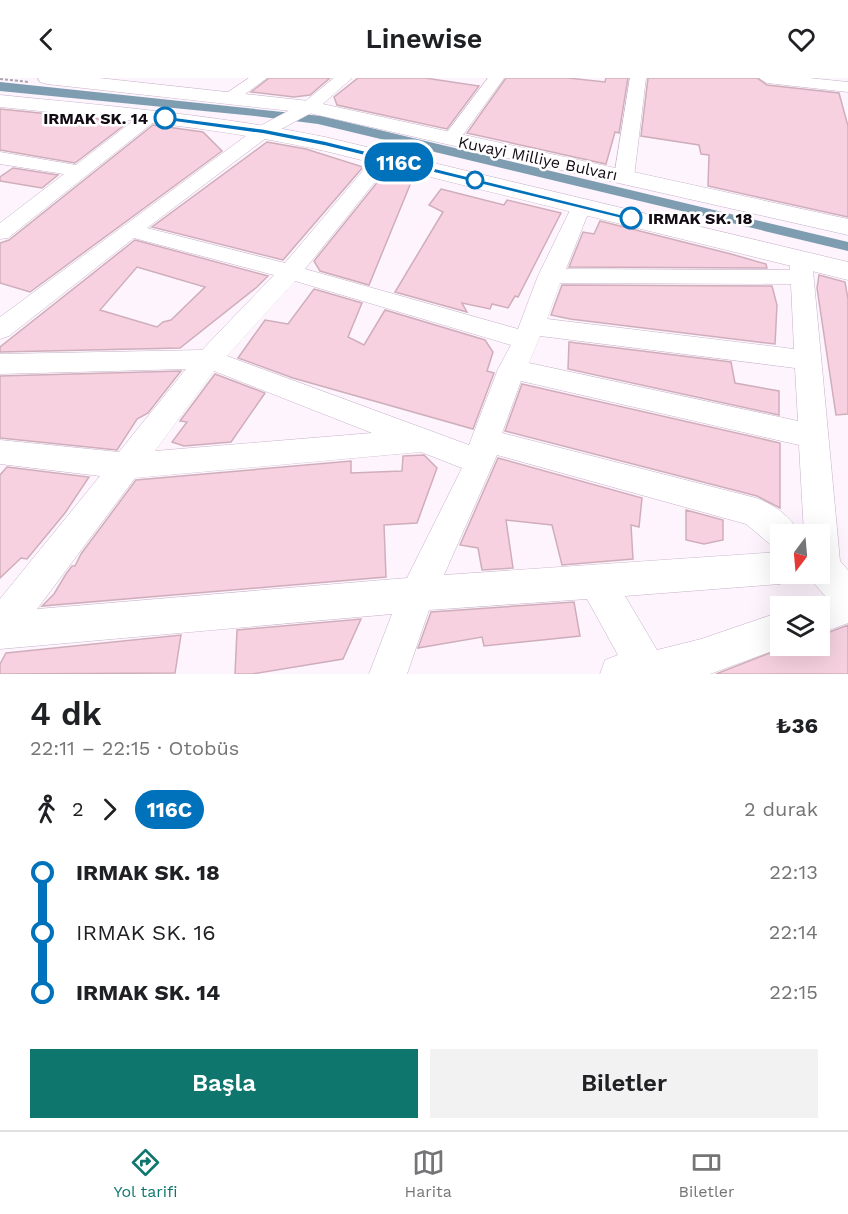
<!DOCTYPE html>
<html lang="tr">
<head>
<meta charset="utf-8">
<style>
  :root { --surface:#fff; --page:#f2f2f2; --text:#202124; --muted:#757577; --line:#e0e0e0; --accent:#0f766e }
  body { margin:0; font-family:"Work Sans",sans-serif; background:var(--page); color:var(--text); height:100vh; display:flex; flex-direction:column; font-size:22px; white-space:nowrap }
  * { box-sizing:border-box; margin:0 }
  p { font-size:20px; color:var(--muted) }
  .icon { flex:none; width:33px; height:33px; fill:none; stroke:currentColor; stroke-width:2; stroke-linecap:round; stroke-linejoin:round }
  .map { position:relative; height:596px; overflow:hidden }
  .sheet { display:flex; flex-direction:column; background:var(--surface); flex:1 }
  .sheet>* { flex:none }
  .badge { padding:0 12px; border-radius:20px; font-size:21px; line-height:39px }
  .needle { width:39px; rotate:196deg }
  .buttons { position:absolute; left:770px; top:446px; display:grid; gap:12px }
  .buttons a { display:grid; place-items:center; width:60px; height:60px; border-radius:0px; background:var(--surface); box-shadow:0 6px 24px #0002; font-size:30px }
  .map>.badge { position:absolute; translate:-50% -50%; box-shadow:0 0 0 3px #fff }
  .legs { display:flex; align-items:center; gap:9px; height:66px; padding:0 30px; font-size:20px }
  .legs p { margin-inline-start:auto }
  .headline { display:flex; align-items:center; justify-content:space-between; height:102px; padding:0 30px }
  h1 { font-size:33px; font-weight:600; line-height:45px }
  .primary-button { display:flex; gap:12px; margin-top:auto; padding:12px 30px }
  .primary-button a { flex:1; height:69px; border-radius:0px; background:var(--accent); color:#fff; font-size:24px; font-weight:600; line-height:69px; text-align:center }
  .primary-button a+a { background:var(--page); color:var(--text) }
  ul { padding:0 30px; list-style:none }
  li { display:flex; align-items:center; gap:21px; height:60px; font-size:22px }
  li i { display:grid; place-items:center; width:9px; height:100%; margin:0 8px; background:currentColor }
  li i::after { content:''; width:15px; height:15px; margin:-8px; border:4px solid; border-radius:50%; background:var(--surface) }
  li p { margin-inline-start:auto }
  li:first-child i { background:linear-gradient(#0000 50%,currentColor 0) }
  li:last-child i { background:linear-gradient(currentColor 50%,#0000 0) }
  header { display:flex; justify-content:space-between; align-items:center; height:78px; padding:0 30px; background:var(--surface); font-size:27px; font-weight:600 }
  .tab-bar { display:flex; justify-content:space-around; align-items:center; height:84px; border-top:2px solid var(--line); background:var(--surface); font-size:16px; color:var(--muted) }
  .tab-bar a { display:grid; justify-items:center; gap:3px }
  .tab-bar .selected { color:var(--accent) }
  .map>svg:first-child { display:block }
</style>
</head>
<body>
<header><svg class="icon" aria-label="back" viewBox="0 0 24 24"><path d="M15 5l-7 7 7 7"/></svg>Linewise<svg class="icon" aria-label="heart" viewBox="0 0 24 24"><path d="M12 20l-8-8c-3-5 5-10 8-4 3-6 11-1 8 4z"/></svg></header>
<div class="map">
<svg width="848" height="596" viewBox="0 0 848 596">
  <rect width="100%" height="100%" fill="#fdf4fe"/>
  <path fill="#7f9db1" d="M 0,4 L 321,38 L 848,164 L 848,173 L 318,46 L 255,38 L 0,13 Z"/>
  <path fill="#f7d1df" stroke="#cfaeba" stroke-width="1.5" fill-rule="evenodd" d="M 269,0 L 330,0 L 310,17 L 294,19 L 251,14 Z
    M 358,0 L 425,0 L 479,8 L 447,51 L 337,27 L 334,19 Z
    M 506,0 L 568,0 L 605,4 L 606,0 L 628,0 L 619,55 L 615,54 L 606,86 L 467,55 Z
    M 648,0 L 757,0 L 767,7 L 839,15 L 848,48 L 848,139 L 708,108 L 709,77 L 701,76 L 699,67 L 641,58 Z
    M 0,31 L 119,43 L 127,45 L 75,85 L 0,72 Z
    M 153,47 L 203,54 L 222,73 L 30,214 L 0,205 L 0,165 L 9,162 Z
    M 267,64 L 306,71 L 363,89 L 283,182 L 152,149 Z
    M 13,90 L 58,97 L 42,110 L 0,103 L 0,99 Z
    M 384,96 L 412,102 L 369,207 L 320,193 L 314,183 Z
    M 441,111 L 504,127 L 507,122 L 561,135 L 518,219 L 515,218 L 508,230 L 492,226 L 490,231 L 462,225 L 467,234 L 395,214 L 443,134 L 429,127 Z
    M 600,143 L 731,176 L 766,186 L 767,190 L 569,189 L 583,154 L 594,156 Z
    M 135,162 L 268,198 L 257,209 L 180,270 L 0,274 L 0,269 ZM 137,189 L 205,209 L 171,242 L 163,244 L 157,249 L 100,232 Z
    M 819,197 L 845,204 L 848,221 L 848,336 L 836,337 L 817,210 Z
    M 562,207 L 772,208 L 777,227 L 775,266 L 570,241 L 551,237 Z
    M 314,211 L 362,225 L 348,259 L 364,267 L 385,232 L 485,262 L 493,274 L 487,293 L 494,295 L 473,351 L 293,300 L 238,280 L 265,242 L 288,246 Z
    M 569,264 L 731,284 L 735,305 L 779,313 L 779,337 L 568,291 Z
    M 181,293 L 148,335 L 137,341 L 117,372 L 0,360 L 0,298 Z
    M 215,296 L 265,315 L 231,364 L 184,368 L 172,364 L 187,344 L 180,343 Z
    M 522,306 L 780,365 L 780,430 L 757,418 L 505,353 Z
    M 403,378 L 424,377 L 437,390 L 417,445 L 384,447 L 386,499 L 42,528 L 54,516 L 66,496 L 72,488 L 75,488 L 81,476 L 136,402 L 351,383 L 351,395 L 402,393 Z
    M 498,380 L 642,420 L 639,449 L 631,447 L 633,481 L 562,487 L 552,447 L 506,442 L 513,490 L 482,492 L 478,470 L 460,467 Z
    M 7,389 L 89,399 L 65,435 L 27,481 L 21,480 L 0,500 L 0,397 Z
    M 686,432 L 723,442 L 723,462 L 704,466 L 686,462 Z
    M 574,524 L 580,558 L 484,568 L 482,559 L 418,570 L 431,534 Z
    M 361,541 L 343,581 L 252,596 L 235,596 L 237,552 Z
    M 848,547 L 848,596 L 716,596 L 790,567 L 819,567 L 819,558 Z
    M 181,557 L 175,595 L 0,596 L 0,586 L 6,575 Z"/>
  <g fill="none" stroke-linecap="round" stroke-linejoin="round">
    <g stroke="#c7b1c9" stroke-width="1">
      <path id="street" d="M 249,0 L 267,0 L 237,22 L 225,22 L 223,19 L 225,16 Z
        M 334,0 L 352,0 L 315,33 L 270,57 L 147,150 L 285,185 L 377,76 L 391,76 L 393,80 L 391,84 L 305,191 L 518,251 L 538,198 L 574,124 L 588,124 L 591,128 L 566,191 L 790,192 L 790,182 L 793,177 L 801,175 L 809,177 L 812,182 L 840,483 L 848,492 L 848,545 L 819,556 L 819,528 L 805,528 L 806,525 L 825,518 L 805,495 L 819,495 L 819,456 L 804,456 L 799,367 L 521,303 L 502,355 L 756,420 C 773,426 792,439 800,456 L 780,456 L 780,470 L 771,467 L 746,446 L 497,377 L 444,497 L 780,474 L 780,495 L 795,495 L 792,502 L 780,506 L 625,518 L 657,572 L 701,561 L 780,534 L 780,567 L 788,567 L 710,596 L 600,596 L 605,582 L 618,577 L 587,521 L 429,532 L 407,596 L 369,596 L 392,536 L 0,571 L 0,521 L 100,398 L 0,386 L 0,362 L 119,374 L 186,291 L 0,296 L 0,276 L 202,272 L 274,197 L 134,160 L 9,258 L 0,261 L 0,239 L 258,49 L 303,25 ZM 295,203 L 511,267 L 498,291 L 469,367 L 227,278 ZM 560,205 L 791,206 L 794,271 L 547,241 ZM 540,258 L 795,290 L 798,343 L 529,285 ZM 214,293 L 372,355 L 155,373 ZM 421,374 L 462,390 L 407,500 L 37,531 L 135,400 Z
        M 488,0 L 504,0 L 457,65 L 445,65 L 442,61 Z
        M 630,0 L 646,0 L 634,99 L 631,103 L 617,103 L 614,99 Z
        M 759,0 L 809,0 L 848,4 L 848,14 L 767,5 Z
        M 149,34 L 155,35 L 157,39 L 155,43 L 8,160 L 0,161 L 0,145 L 64,96 L 0,86 L 0,74 L 76,87 L 143,35 Z"/>
    </g>
    <g stroke="#c7b1c9" stroke-width="1">
      <path id="secondary" d="M 38,0 L 99,0 L 309,23 L 848,141 L 848,157 L 309,35 L 47,6 L 40,4 Z
        M 0,17 C 109,28 218,37 325,59 L 848,184 L 848,202 L 325,73 C 218,49 109,40 0,29 Z"/>
    </g>
    <path stroke="#aca4ad" stroke-width="2" stroke-dasharray="3 2" stroke-linecap="butt" d="M 0,1 L 29,4"/>
    <use href="#street" fill="#fff" fill-rule="evenodd"/>
    <use href="#secondary" fill="#fff" fill-rule="evenodd"/>
  </g>
  <path fill="#0072bc" stroke="#fff" stroke-width="1.5" d="M 165,38 L 264,51 L 325,63 L 635,140 L 631,143 L 325,68 L 264,56 L 162,42 Z"/>
  <g fill="#fff" stroke="#0072bc" stroke-width="3">
    <circle cx="165" cy="40" r="10"/>
    <circle cx="475" cy="102" r="8"/>
    <circle cx="631" cy="140" r="10"/>
  </g>
  <g text-anchor="middle" stroke-width="5" stroke-linejoin="round" paint-order="stroke">
    <g font-size="16" font-weight="bold" fill="#120b13" stroke="#fff" text-anchor="end">
      <text x="148" y="46">IRMAK SK. 14</text>
      <text x="648" y="146" text-anchor="start">IRMAK SK. 18</text>
    </g>
    <g font-size="16" fill="#120b13" stroke="#fff">
      <text transform="translate(538 80) rotate(12)" y="6">Kuvayi Milliye Bulvarı</text>
    </g>
  </g>
</svg>
<div class="buttons">
<a><svg class="needle" viewBox="-14 -14 28 28"><path d="M0-13l5 13h-10z" fill="#e53935"/><path d="M0 13l5-13h-10z" fill="#757577"/></svg></a>
<a><svg class="icon" aria-label="layers" viewBox="0 0 24 24"><path d="M12 4l9 5-9 5-9-5zM3 14l9 5 9-5"/></svg></a>
</div>
<b class="badge" style="left:399px;top:84px;background:#0072bc;color:#fff">116C</b>
</div>
<section class="sheet">
<div class="headline"><div><h1>4 dk</h1><p>22:11 – 22:15 · Otobüs</p></div><b>₺36</b></div>
<div class="legs"><svg class="icon" aria-label="walk" viewBox="0 0 24 24"><circle cx="13" cy="4" r="2"/><path d="M13 8l-2 6 4 7M11 14l-3 7M7 12l3-4h3l4 4"/></svg>2<svg class="icon" aria-label="forward" viewBox="0 0 24 24"><path d="M9 5l7 7-7 7"/></svg><b class="badge" style="background:#0072bc;color:#fff">116C</b><p>2 durak</p></div>
<ul>
<li><i style="color:#0072bc"></i><b>IRMAK SK. 18</b><p>22:13</p></li>
<li><i style="color:#0072bc"></i><span>IRMAK SK. 16</span><p>22:14</p></li>
<li><i style="color:#0072bc"></i><b>IRMAK SK. 14</b><p>22:15</p></li>
</ul>
<div class="primary-button"><a>Başla</a><a>Biletler</a></div>
</section>
<nav class="tab-bar">
<a class="selected"><svg class="icon" aria-label="directions" viewBox="0 0 24 24"><path d="M12 3l9 9-9 9-9-9zM9 14v-3h6M13 9l2 2-2 2"/></svg>Yol tarifi</a>
<a><svg class="icon" aria-label="map" viewBox="0 0 24 24"><path d="M3 6l6-2 6 2 6-2v14l-6 2-6-2-6 2zM9 4v14M15 6v14"/></svg>Harita</a>
<a><svg class="icon" aria-label="tickets" viewBox="0 0 24 24"><path d="M3 7h18v10H3zM15 7v10"/></svg>Biletler</a>
</nav>
</body>
</html>
